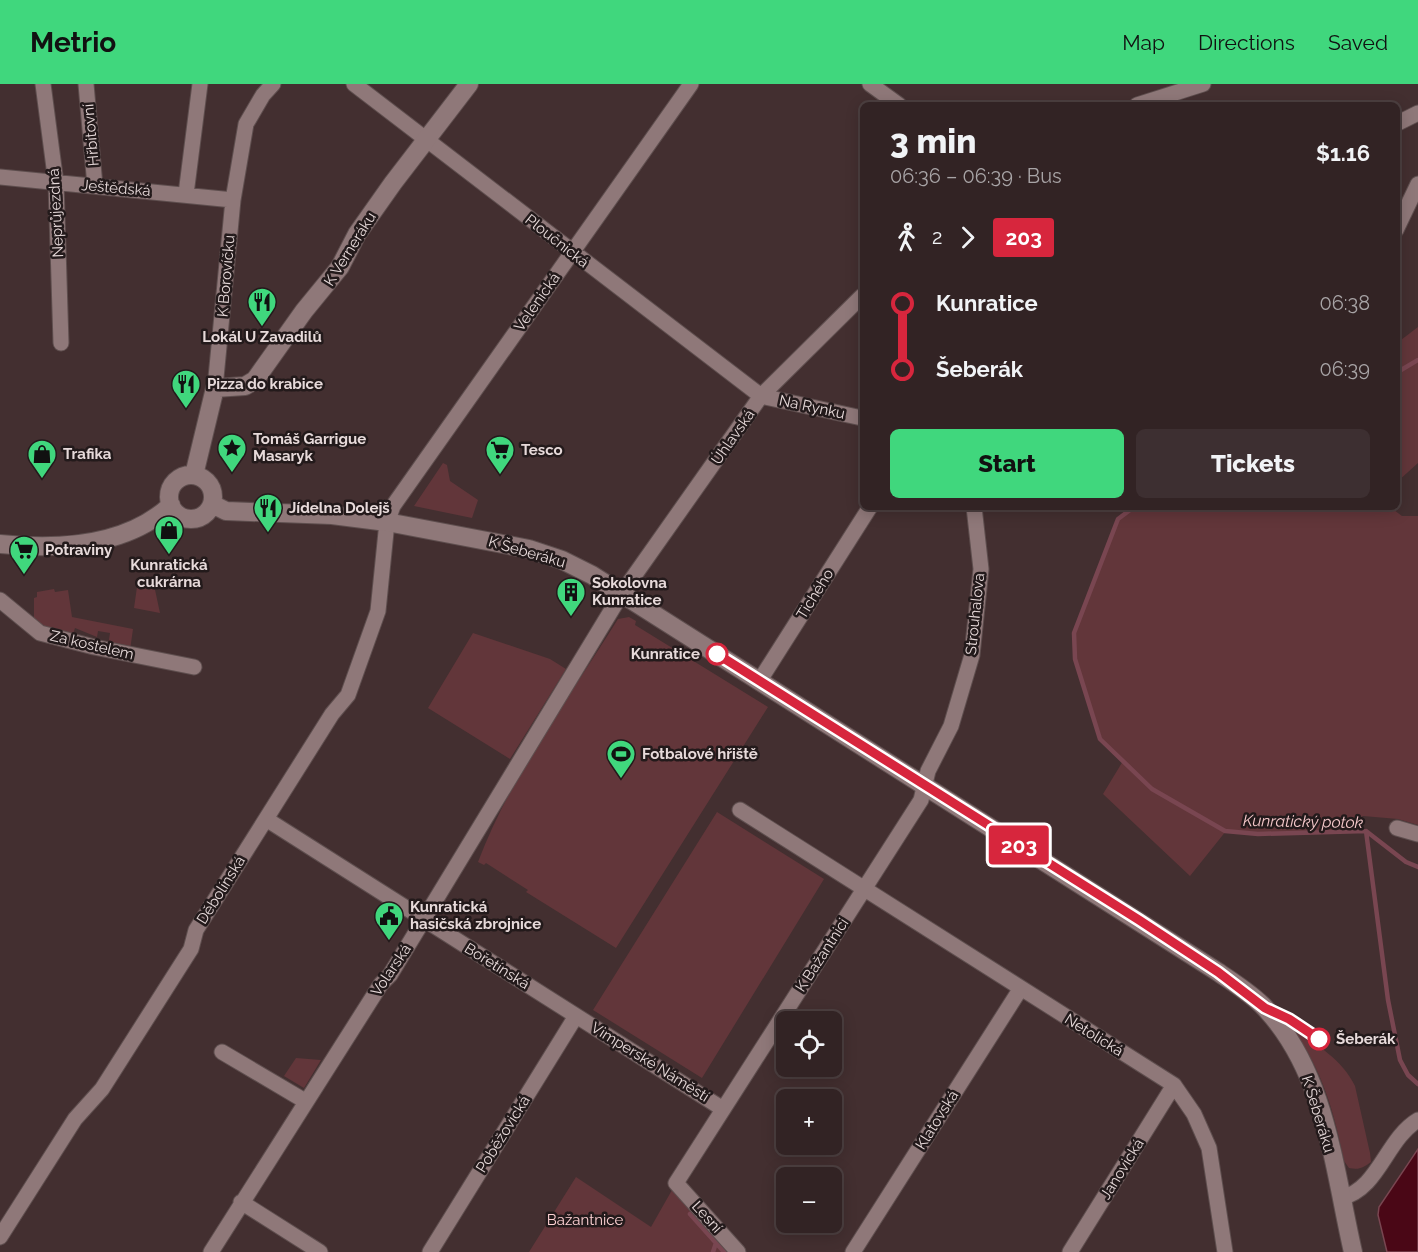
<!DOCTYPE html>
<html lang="en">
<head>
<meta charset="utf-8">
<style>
  :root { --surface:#322324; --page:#3d2f31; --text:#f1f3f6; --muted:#a8a4a6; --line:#4d4041; --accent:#40d77d }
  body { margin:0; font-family:Raleway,sans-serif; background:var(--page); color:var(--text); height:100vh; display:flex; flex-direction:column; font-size:22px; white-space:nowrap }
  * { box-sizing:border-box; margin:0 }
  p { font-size:20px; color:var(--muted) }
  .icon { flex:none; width:33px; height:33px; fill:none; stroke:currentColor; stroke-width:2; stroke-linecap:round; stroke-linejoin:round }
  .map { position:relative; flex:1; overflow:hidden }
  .drawer { position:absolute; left:860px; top:18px; width:540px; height:408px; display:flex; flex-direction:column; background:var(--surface); border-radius:9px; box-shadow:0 3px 15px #0003,0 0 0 2px var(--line) }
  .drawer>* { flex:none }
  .badge { padding:0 12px; border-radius:4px; font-size:21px; line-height:39px }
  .controls { position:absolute; left:776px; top:927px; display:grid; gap:12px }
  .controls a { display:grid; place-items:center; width:66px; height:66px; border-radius:9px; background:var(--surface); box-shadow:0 3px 15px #0003,0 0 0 2px var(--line); font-size:30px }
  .map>.badge { position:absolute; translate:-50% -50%; box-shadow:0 0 0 3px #fff }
  .legs { display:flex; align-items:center; gap:9px; height:66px; padding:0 30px; font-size:20px }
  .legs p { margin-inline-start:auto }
  .overview { display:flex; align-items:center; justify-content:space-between; height:102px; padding:0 30px }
  h1 { font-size:33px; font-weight:800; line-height:45px }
  .action { display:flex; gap:12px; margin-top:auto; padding:12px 30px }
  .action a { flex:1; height:69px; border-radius:9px; background:var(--accent); color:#111; font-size:24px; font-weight:800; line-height:69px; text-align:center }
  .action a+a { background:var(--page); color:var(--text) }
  ul { padding:0 30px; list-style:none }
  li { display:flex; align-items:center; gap:21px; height:66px; font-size:22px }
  li i { display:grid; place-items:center; width:9px; height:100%; margin:0 8px; background:currentColor }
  li i::after { content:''; width:15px; height:15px; margin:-8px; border:4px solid; border-radius:50%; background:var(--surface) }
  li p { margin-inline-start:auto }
  li:first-child i { background:linear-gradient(#0000 50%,currentColor 0) }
  li:last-child i { background:linear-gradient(currentColor 50%,#0000 0) }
  header { display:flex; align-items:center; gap:36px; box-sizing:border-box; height:84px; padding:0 30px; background:var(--accent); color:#111 }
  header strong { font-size:28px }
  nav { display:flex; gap:33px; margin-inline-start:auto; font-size:21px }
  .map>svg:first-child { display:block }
</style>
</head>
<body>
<header>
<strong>Metrio</strong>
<nav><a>Map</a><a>Directions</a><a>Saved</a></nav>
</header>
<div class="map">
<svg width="1418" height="1168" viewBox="0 0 1418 1168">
  <rect width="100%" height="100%" fill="#432f30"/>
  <path fill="#62363a" d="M 1418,243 L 1418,379 L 1397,398 L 1397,259 Z
    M 443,379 L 447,381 L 450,397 L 478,416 L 472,434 L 414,422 Z
    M 1132,423 L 1390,423 L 1402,432 L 1418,432 L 1418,741 L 1398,735 L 1363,732 L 1331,746 L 1258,750 L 1226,747 L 1190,792 L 1103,710 L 1123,677 L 1103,658 L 1075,575 L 1075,549 L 1118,435 Z
    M 154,501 L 160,529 L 134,524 L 137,503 Z
    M 54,505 L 55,508 L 68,506 L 72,533 L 133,545 L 130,566 L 108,562 L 110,549 L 98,547 L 97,553 L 75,544 L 72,553 L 43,543 L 34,534 L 34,514 L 37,513 L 37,508 Z
    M 629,533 L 636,537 L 635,541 L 768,623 L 616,864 L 526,808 L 528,806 L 486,779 L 484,781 L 478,778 C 511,691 569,614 618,535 Z
    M 473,549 L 550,575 L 566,585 L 510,675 L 428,624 Z
    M 717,728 L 824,795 L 702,994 L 593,926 Z
    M 1293,945 C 1317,961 1342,975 1355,1002 L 1370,1069 L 1371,1078 C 1363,1084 1359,1086 1349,1084 L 1344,1077 C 1334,1027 1322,986 1293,945 Z
    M 296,974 L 321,976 L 304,1004 L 284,992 Z
    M 576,1093 L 651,1143 L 676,1099 L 738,1168 L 529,1168 Z"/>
  <path fill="#4a0716" stroke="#794651" stroke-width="1.5" d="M 1418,1065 L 1418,1168 L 1387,1168 L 1378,1131 L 1379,1123 Z"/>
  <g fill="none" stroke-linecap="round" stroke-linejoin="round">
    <path stroke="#794651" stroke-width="4.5" d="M 1396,289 L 1418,276
      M 1134,423 L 1118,435 L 1074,549 L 1075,575 L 1100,655 L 1152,705 L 1225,747 L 1258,750 L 1366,747 L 1406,778 L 1418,783
      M 1366,747 L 1388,916 L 1400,976 L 1408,991 L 1418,1000
      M 690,1130 L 724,1168
      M 713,1168 L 716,1159"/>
    <g stroke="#5e4e4e" stroke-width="17">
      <path id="minor" d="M 43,0 L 56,99 L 61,259
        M 86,0 L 95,102
        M 354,0 L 761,312 L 862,334
        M 870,0 L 899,21
        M 1137,21 L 1203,0
        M 1396,40 L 1418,29
        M 0,93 L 233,116
        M 186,110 L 200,0
        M 1396,146 L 1418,100
        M 215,304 L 233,116 L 246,40 L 263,11 L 273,0
        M 0,516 L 40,549 L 94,563 L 194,583
        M 760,596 L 870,423
        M 740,726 L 1174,1001 L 1194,1030 L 1209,1064 L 1225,1168
        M 266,735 L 723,1025
        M 1397,744 L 1418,750
        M 222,968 L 305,1017
        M 1341,1114 C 1379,1105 1386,1055 1418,1036
        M 241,1118 L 320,1168
        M 0,1153 L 75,1035 L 102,1005 L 191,865 L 196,846 L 332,630 L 348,611 L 378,527 L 387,438 L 393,422 L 691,0
        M 211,1168 L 381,900 L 390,891 L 622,509 L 761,312 L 862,212
        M 430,1168 L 576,932
        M 738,1168 L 676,1099 L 921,716 L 928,687 L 951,642 L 972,571 L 981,485 L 974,423
        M 853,1168 L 1021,904
        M 1070,1168 L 1174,1001"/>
    </g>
    <g stroke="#5e4e4e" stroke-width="20">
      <path id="tertiary" d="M 194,391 L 215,304 L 245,302 L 255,296 L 304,227 L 340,183 L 357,150 L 393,99 L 469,0
        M169 413a22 22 0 1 1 44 0a22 22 0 1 1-44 0Z
        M 212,420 L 226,427 L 332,431 L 387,438 L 529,465 L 562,476 L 592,491 L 1218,888 C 1234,899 1252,910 1265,924 C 1326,989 1334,1085 1353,1168
        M 0,460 C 58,466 126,463 171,421"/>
    </g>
    <use href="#minor" stroke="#8f7879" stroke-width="15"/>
    <use href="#tertiary" stroke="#8f7879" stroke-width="18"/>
  </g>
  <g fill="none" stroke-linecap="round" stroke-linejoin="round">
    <g stroke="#fff" stroke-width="14">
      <path id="line-1" d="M 717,570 L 1139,836 L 1218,888 L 1265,924 L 1289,935 L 1319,955"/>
    </g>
    <use href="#line-1" stroke="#d7263d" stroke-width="9"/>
  </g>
  <defs>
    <g id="restaurant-pin" transform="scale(1.5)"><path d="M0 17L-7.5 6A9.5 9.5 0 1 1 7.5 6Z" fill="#40d77d" stroke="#231a1b"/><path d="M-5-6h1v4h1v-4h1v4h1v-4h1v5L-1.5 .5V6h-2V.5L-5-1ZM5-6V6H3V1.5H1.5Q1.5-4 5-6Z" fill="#111"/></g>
    <g id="sight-pin" transform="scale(1.5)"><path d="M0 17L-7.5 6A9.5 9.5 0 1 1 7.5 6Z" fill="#40d77d" stroke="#231a1b"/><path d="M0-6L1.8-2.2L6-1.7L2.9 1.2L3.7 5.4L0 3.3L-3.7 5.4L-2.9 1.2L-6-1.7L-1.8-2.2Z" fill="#111"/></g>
    <g id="supermarket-pin" transform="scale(1.5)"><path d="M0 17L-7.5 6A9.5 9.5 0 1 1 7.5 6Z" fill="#40d77d" stroke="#231a1b"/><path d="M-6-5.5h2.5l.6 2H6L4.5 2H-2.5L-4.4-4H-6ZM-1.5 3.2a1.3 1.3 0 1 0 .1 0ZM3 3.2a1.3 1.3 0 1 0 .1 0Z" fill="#111"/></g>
    <g id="shop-pin" transform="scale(1.5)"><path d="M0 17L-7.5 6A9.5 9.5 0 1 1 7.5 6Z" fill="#40d77d" stroke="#231a1b"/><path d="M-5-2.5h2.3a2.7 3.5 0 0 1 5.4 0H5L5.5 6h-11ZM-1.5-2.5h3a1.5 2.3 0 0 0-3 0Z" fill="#111"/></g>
    <g id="building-pin" transform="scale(1.5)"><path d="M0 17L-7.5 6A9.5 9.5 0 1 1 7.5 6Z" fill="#40d77d" stroke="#231a1b"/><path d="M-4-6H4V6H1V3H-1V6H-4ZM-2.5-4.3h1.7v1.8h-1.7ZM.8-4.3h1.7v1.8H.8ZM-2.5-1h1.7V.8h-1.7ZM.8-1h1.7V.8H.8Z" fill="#111"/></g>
    <g id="stadium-pin" transform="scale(1.5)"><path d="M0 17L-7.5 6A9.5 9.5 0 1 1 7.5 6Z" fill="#40d77d" stroke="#231a1b"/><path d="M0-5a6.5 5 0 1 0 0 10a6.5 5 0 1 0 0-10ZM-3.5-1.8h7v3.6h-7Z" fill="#111"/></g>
    <g id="civic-pin" transform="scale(1.5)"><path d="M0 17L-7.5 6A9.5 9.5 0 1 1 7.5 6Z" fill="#40d77d" stroke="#231a1b"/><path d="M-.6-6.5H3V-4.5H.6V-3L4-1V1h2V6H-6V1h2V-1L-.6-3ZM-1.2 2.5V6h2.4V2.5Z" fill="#111"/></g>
  </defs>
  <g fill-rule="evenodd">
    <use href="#restaurant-pin" x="262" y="218"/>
    <use href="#restaurant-pin" x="186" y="300"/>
    <use href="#sight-pin" x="232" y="364"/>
    <use href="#supermarket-pin" x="500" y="366"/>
    <use href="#shop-pin" x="42" y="370"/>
    <use href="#restaurant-pin" x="268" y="424"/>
    <use href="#shop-pin" x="169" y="446"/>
    <use href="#supermarket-pin" x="24" y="466"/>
    <use href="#building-pin" x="571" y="508"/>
    <use href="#stadium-pin" x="621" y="670"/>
    <use href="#civic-pin" x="389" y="832"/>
  </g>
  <g fill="#fff" stroke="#d7263d" stroke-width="3">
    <circle cx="717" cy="570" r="10"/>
    <circle cx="1319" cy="955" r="10"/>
  </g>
  <g text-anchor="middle" stroke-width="5" stroke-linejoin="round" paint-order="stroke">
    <g font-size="15" fill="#e7dada" stroke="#231a1b">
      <text transform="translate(91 51) rotate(-95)" y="5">Hřbitovní</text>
      <text transform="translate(116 104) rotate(5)" y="5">Ještědská</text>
      <text transform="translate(56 129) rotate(-93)" y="5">Neprůjezdná</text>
      <text transform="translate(557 157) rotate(38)" y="5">Ploučnická</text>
      <text transform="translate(350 165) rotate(-58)" y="5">K Verneráku</text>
      <text transform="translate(226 192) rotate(-85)" y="5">K Borovíčku</text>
      <text transform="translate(537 218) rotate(-55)" y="5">Velenická</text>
      <text transform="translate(812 323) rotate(12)" y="5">Na Rynku</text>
      <text transform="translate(733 353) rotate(-55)" y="5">Úhlavská</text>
      <text transform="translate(527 468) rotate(16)" y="5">K Šeberáku</text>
      <text transform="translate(815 510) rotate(-58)" y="5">Tichého</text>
      <text transform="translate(975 530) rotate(-84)" y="5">Strouhalova</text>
      <text transform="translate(92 561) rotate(13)" y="5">Za kostelem</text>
      <text transform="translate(221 806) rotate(-58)" y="5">Děbolínská</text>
      <text transform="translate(822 871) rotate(-57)" y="5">K Bažantnici</text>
      <text transform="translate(497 882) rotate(32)" y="5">Bořetínská</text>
      <text transform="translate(391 886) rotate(-56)" y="5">Volarská</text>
      <text transform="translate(1094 951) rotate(32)" y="5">Netolická</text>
      <text transform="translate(650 978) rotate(32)" y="5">Vimperské Náměstí</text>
      <text transform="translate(1318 1030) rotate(73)" y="5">K Šeberáku</text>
      <text transform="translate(937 1036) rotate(-58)" y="5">Klatovská</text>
      <text transform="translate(503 1050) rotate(-58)" y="5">Poběžovická</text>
      <text transform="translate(1122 1085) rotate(-58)" y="5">Janovická</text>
      <text transform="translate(707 1133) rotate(48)" y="5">Lesní</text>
    </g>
    <g font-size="15" font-weight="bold" fill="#e7dada" stroke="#231a1b" text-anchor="start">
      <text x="262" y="258" text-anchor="middle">Lokál U Zavadilů</text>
      <text x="207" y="305">Pizza do krabice</text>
      <text x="253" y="360">Tomáš Garrigue<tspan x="253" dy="17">Masaryk</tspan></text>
      <text x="521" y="371">Tesco</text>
      <text x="63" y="375">Trafika</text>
      <text x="289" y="429">Jídelna Dolejš</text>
      <text x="45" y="471">Potraviny</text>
      <text x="169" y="486" text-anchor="middle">Kunratická<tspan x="169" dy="17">cukrárna</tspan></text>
      <text x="592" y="504">Sokolovna<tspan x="592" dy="17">Kunratice</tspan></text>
      <text x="642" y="675">Fotbalové hřiště</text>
      <text x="410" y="828">Kunratická<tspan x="410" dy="17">hasičská zbrojnice</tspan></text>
    </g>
    <g font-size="15" font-weight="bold" fill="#e7dada" stroke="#231a1b" text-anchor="end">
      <text x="700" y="575">Kunratice</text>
      <text x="1336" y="960" text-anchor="start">Šeberák</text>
    </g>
    <g font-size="15" fill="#fed1d3" stroke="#231a1b">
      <text x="585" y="1141">Bažantnice</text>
    </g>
    <g font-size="16" font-style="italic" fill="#f7cacc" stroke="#231a1b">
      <text transform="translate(1303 737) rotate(1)" y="6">Kunratický potok</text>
    </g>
  </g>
</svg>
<div class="controls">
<a><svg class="icon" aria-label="locate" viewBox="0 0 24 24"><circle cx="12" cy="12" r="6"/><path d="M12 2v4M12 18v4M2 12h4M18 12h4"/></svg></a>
<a>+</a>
<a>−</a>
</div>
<b class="badge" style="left:1019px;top:761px;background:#d7263d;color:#fff">203</b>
<section class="drawer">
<div class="overview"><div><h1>3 min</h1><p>06:36 – 06:39 · Bus</p></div><b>$1.16</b></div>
<div class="legs"><svg class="icon" aria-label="walk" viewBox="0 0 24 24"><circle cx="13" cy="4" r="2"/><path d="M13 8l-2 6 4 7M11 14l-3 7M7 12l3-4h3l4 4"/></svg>2<svg class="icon" aria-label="forward" viewBox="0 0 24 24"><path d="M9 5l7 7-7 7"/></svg><b class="badge" style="background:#d7263d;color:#fff">203</b></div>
<ul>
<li><i style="color:#d7263d"></i><b>Kunratice</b><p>06:38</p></li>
<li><i style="color:#d7263d"></i><b>Šeberák</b><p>06:39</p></li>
</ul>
<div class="action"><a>Start</a><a>Tickets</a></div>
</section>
</div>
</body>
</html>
